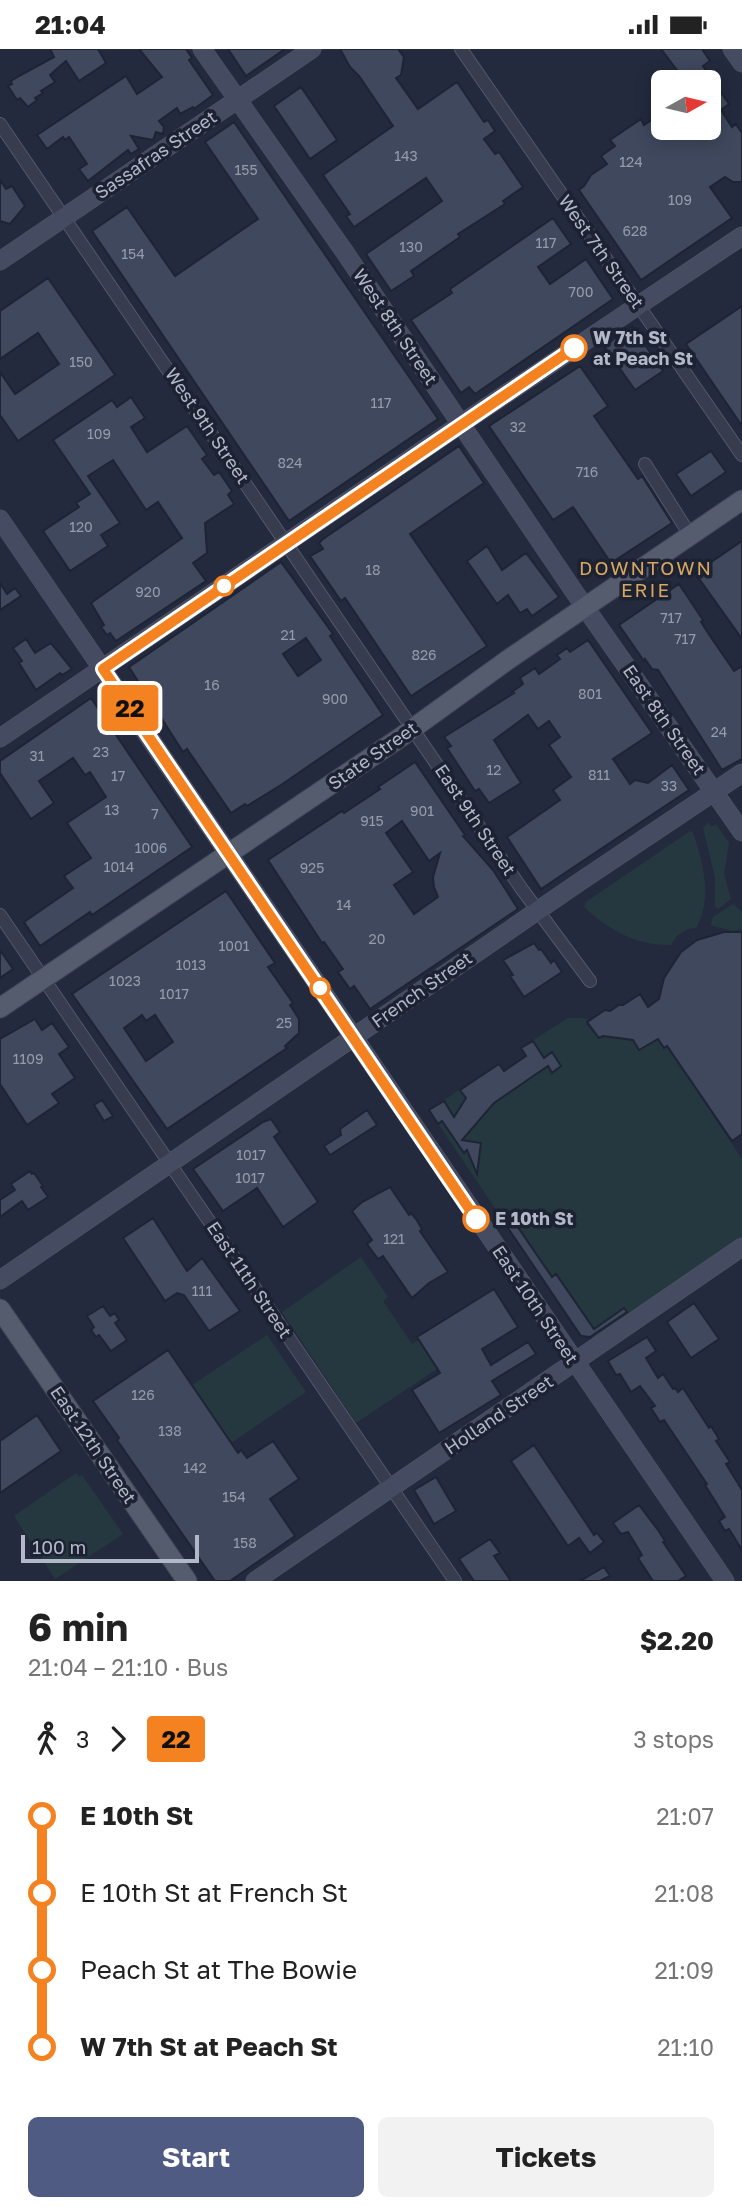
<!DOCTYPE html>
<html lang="en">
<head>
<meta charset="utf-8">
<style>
  :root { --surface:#fff; --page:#f2f2f2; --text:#222; --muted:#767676; --accent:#4f5b83 }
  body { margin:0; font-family:"Golos Text",sans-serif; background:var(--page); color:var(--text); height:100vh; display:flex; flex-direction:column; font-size:26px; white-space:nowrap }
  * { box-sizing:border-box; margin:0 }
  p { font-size:23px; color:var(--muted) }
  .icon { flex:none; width:38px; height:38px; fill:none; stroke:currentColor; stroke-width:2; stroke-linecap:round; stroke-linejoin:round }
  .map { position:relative; height:1532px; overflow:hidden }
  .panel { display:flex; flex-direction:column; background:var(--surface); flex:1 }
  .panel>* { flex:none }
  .badge { padding:0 14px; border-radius:5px; font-size:24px; line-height:46px }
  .needle { width:46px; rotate:82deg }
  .tools { position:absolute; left:651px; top:21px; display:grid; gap:14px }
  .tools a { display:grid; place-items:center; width:70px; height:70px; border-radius:10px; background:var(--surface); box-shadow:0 4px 18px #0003; font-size:35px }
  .scale { position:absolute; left:21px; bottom:18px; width:178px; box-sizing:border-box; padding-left:7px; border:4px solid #b3b8c9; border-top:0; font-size:19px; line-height:24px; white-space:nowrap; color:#b3b8c9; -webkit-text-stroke:5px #1c2232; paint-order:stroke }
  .map>.badge { position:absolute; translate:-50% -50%; box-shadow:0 0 0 4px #fff }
  .legs { display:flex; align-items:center; gap:10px; height:77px; padding:0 28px; font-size:23px }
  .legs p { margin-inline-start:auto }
  .overview { display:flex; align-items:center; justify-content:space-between; height:119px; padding:0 28px }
  h1 { font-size:38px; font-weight:700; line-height:52px }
  .button { display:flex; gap:14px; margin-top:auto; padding:14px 28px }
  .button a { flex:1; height:80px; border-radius:10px; background:var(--accent); color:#fff; font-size:28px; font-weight:700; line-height:80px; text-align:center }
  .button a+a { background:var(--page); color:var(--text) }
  ul { padding:0 28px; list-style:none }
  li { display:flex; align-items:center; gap:24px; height:77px; font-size:26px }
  li i { display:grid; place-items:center; width:10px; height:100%; margin:0 9px; background:currentColor }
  li i::after { content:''; width:18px; height:18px; margin:-9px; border:5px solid; border-radius:50%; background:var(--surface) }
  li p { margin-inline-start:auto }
  li:first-child i { background:linear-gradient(#0000 50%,currentColor 0) }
  li:last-child i { background:linear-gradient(currentColor 50%,#0000 0) }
  .status { display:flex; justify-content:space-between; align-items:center; height:49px; padding:0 35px; background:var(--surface); direction:ltr }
  .status svg { height:19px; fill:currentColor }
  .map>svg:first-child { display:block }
</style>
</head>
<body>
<div class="status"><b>21:04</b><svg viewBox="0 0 49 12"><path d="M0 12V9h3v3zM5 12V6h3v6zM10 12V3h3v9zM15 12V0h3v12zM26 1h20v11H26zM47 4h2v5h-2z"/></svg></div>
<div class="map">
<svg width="742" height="1532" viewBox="0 0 742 1532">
  <rect width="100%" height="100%" fill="#232a3e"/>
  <path fill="#25383f" d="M 709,773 L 711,778 L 716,775 L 729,794 L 724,825 L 731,850 L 718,860 L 715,857 L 715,828 L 703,779 Z
    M 690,782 L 693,783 C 703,814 713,849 696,879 C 686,879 675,886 671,896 C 638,897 608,881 584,858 L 586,853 Z
    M 733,855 L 742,863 L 742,880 L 733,882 L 713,877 L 711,875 L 713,868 Z
    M 568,969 L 583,969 L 590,971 L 586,975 L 599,989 L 603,987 L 633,991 L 639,1000 L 658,990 L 664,999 L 667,997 L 742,1110 L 742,1189 L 665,1240 L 598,1289 L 581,1287 L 429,1061 L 499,1015 L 505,1022 L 526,1007 L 521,999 Z
    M 361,1208 L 388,1248 L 383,1252 L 412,1295 L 419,1291 L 437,1320 L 356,1374 L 282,1263 Z
    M 267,1286 L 306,1343 L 231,1394 L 192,1336 Z
    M 76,1424 L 79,1428 L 82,1426 L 123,1485 L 55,1530 L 14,1467 Z"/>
  <path fill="#3f485d" stroke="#1e2435" stroke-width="2" fill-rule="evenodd" d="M 50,0 L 98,0 L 106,14 L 79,32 L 66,12 L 50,26 L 55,33 L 41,42 L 43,44 L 35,49 L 37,51 L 28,58 L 20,49 L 17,51 L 8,37 L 12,35 L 11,32 L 19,27 L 54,8 Z
    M 139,0 L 186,0 L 192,9 L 189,11 L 213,46 L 194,60 L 193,58 L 180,65 L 177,59 L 159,72 L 164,78 L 163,85 L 156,83 L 153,91 L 131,87 L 139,100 L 131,105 L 128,101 L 88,132 L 79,120 L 87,115 L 69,88 L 65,91 L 63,88 L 47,100 L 37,86 L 126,27 L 137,45 L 162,28 Z
    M 228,0 L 285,0 L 246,27 Z
    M 340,0 L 398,0 L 404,8 L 401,26 L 396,29 L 418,60 L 457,33 L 484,73 L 488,71 L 495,82 L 484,90 L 495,105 L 499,103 L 523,138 L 503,152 L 505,155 L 458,185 L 460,188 L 411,222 L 414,227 L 391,242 L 366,205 L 442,152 L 426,129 L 354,178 L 346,167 L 350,165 L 323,126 L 393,77 L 359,27 L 350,18 Z
    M 661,0 L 702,0 L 710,12 L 703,17 L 729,55 L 721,61 L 732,78 L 736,75 L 742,84 L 742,133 L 733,133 L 725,128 L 710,138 L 732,169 L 641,231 L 579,141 L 584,137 L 591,126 L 607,115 L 601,107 L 615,97 L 610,91 L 641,70 L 644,76 L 663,63 L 663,79 L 709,79 L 709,33 L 686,33 Z
    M 301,38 L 337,91 L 310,110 L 274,57 Z
    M 234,73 L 438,370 L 289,472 L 92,182 L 127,158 L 175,227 L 258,170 L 205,93 Z
    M 0,131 L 6,140 L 12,137 L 25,157 L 10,175 L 0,172 Z
    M 553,169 L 571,195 L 538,218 L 550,235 L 586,210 L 613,250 L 475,345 L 469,338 L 461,344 L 411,271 L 452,244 L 450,240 Z
    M 48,229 L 115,326 L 18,392 L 0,366 L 0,323 L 15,345 L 59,315 L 38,284 L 0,310 L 0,262 Z
    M 742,257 L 742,377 L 686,295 Z
    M 632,277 L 663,322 L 635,341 L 604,297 Z
    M 580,317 L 608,357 L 594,367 L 638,430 L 642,427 L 672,474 L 611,514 L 573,458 L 553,471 L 489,377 Z
    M 131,348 L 145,369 L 131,378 L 147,403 L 187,377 L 207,406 L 202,410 L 214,426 L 219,423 L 232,442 L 228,446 L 234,455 L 205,474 L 207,504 L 193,514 L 206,532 L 116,592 L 110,584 L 107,586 L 101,578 L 104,576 L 91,554 L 182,489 L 158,453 L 146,461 L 113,411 L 88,427 L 120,474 L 101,486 L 108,497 L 70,522 L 43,482 L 79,458 L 76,454 L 90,445 L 53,391 L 112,351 L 117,358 Z
    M 459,397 L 484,434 L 410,485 L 487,597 L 411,647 L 345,549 L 341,552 L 310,507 L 323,500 L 319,494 L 323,490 Z
    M 711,402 L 726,423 L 691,447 L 676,425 Z
    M 742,492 L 742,590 L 695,524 Z
    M 487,497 L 502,521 L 526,504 L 559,548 L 532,567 L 527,560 L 520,564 L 508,546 L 497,555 L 467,512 Z
    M 281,513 L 333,585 L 330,587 L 383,666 L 281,736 L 247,757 L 245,755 L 231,764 L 187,700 L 183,703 L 129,618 ZM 306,589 L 321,611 L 298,627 L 283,605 Z
    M 0,534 L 7,545 L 15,539 L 21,547 L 0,561 Z
    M 679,535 L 703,571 L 701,573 L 708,584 L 734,622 L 742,617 L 742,710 L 722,721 L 658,621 L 652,620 L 645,610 L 644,612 L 619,576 Z
    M 26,590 L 35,604 L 51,594 L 72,620 L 62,626 L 60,624 L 36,641 L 19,614 L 22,612 L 13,599 Z
    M 588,591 L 652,684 L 613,710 L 630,735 L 635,731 L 648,734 L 672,716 L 689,741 L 541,840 L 507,788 L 560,751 L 553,741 L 571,728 L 549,696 L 560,688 L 549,672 L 538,680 L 528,666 L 494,691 L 521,734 L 489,754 L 479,740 L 475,742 L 447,699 L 451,697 L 444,688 L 514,644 L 512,643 L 523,635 L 520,629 L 535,619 L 539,625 L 560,610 L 557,606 L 567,599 L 570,603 Z
    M 91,649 L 192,798 L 92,866 L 90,863 L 40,897 L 24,873 L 73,839 L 64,827 L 91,809 L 67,774 L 106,748 L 90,723 L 85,726 L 73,709 L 39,732 L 54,754 L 31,770 L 0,724 L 0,712 Z
    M 415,713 L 465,786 L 463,787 L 493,821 L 518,860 L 370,960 L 354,937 L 350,940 L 338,923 L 343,920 L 324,893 L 322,894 L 268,811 L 342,762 L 344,764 L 380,740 L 378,738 ZM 402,772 L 429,812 L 440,804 L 433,828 L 434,838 L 438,848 L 414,865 L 394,836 L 413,823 L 386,784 Z
    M 226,842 L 275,914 L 268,918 L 293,954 L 290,956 L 299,970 L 299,984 L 285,997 L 287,999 L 167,1080 L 72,945 ZM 142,966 L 146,972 L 155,966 L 173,993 L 146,1012 L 124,979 Z
    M 724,883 L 742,883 L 742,1085 L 732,1092 L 667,997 L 664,999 L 658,990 L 639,1001 L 633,991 L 603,987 L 599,989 L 587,973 L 605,961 L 610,962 L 619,956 L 623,956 L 640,945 L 648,958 L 659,950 L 664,929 L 681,903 L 697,891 Z
    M 534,894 L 539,901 L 541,900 L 551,914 L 554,911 L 562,923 L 524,948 L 510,927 L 513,926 L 503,911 Z
    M 0,901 L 13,920 L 0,929 Z
    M 35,970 L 42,981 L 52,974 L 69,998 L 59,1005 L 75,1029 L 52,1045 L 59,1054 L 27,1076 L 0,1035 L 0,990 Z
    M 533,992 L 544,1009 L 552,1003 L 561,1017 L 552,1024 L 548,1017 L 494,1054 L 462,1091 L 481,1094 L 477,1125 L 467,1101 L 464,1104 L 442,1072 L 438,1075 L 429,1061 L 444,1052 L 454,1068 L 466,1049 L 460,1041 L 499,1015 L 504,1022 L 526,1007 L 521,999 Z
    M 102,1051 L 113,1067 L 104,1072 L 94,1056 Z
    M 367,1061 L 377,1076 L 330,1106 L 324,1097 L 341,1086 L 340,1080 Z
    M 271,1070 L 280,1083 L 274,1088 L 318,1153 L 283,1178 L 257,1139 L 223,1162 L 193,1120 L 263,1073 Z
    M 30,1122 L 32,1125 L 34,1124 L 43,1137 L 41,1138 L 48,1148 L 28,1161 L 22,1152 L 0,1168 L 0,1151 L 15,1141 L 11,1135 Z
    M 390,1138 L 409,1166 L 411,1164 L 416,1170 L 422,1180 L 420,1182 L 448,1223 L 429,1234 L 412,1249 L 383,1207 L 378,1210 L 367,1195 L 372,1191 L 352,1162 L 362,1153 Z
    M 153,1169 L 187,1222 L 202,1209 L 240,1262 L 209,1282 L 184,1246 L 177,1244 L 165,1252 L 123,1189 Z
    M 515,1174 L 552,1228 L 556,1225 L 594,1280 L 624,1259 L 627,1263 L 590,1288 L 581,1287 L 508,1179 Z
    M 494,1240 L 518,1278 L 482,1300 L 491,1316 L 528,1293 L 536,1305 L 492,1332 L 501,1346 L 439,1384 L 412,1341 L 440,1324 L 417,1288 Z
    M 694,1254 L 719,1290 L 691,1309 L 667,1273 Z
    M 103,1257 L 110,1267 L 115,1264 L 119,1271 L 115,1274 L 127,1291 L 111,1302 L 99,1286 L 96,1288 L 91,1281 L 94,1278 L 87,1267 Z
    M 647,1288 L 656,1302 L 646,1309 L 658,1329 L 663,1325 L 673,1340 L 675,1339 L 678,1343 L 683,1339 L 709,1379 L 711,1377 L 719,1390 L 716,1392 L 730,1413 L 726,1415 L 742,1441 L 742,1501 L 729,1480 L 725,1482 L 719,1472 L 725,1468 L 705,1436 L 707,1435 L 664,1371 L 660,1373 L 651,1359 L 655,1357 L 640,1337 L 631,1343 L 620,1325 L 616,1326 L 608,1312 Z
    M 168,1301 L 238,1404 L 241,1401 L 247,1409 L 273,1392 L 299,1430 L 270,1450 L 295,1487 L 230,1532 L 215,1532 L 117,1391 L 119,1389 L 93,1352 Z
    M 37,1366 L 61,1402 L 0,1444 L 0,1392 Z
    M 534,1396 L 594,1486 L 597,1484 L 604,1493 L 590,1504 L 579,1489 L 568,1497 L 511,1412 Z
    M 436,1428 L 456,1462 L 434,1475 L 414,1441 Z
    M 639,1456 L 658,1481 L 665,1492 L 663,1493 L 686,1527 L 678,1532 L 653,1532 L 638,1509 L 642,1506 L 628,1483 L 621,1485 L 613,1474 Z
    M 490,1490 L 500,1504 L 494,1507 L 511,1532 L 474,1532 L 459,1510 Z
    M 604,1518 L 610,1527 L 600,1532 L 580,1532 Z"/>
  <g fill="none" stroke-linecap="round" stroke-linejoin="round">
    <g stroke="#525869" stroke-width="14">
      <path id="street" d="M 461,0 L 742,406
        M 0,75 L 521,839 L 590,932
        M 645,415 L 690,486
        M 0,866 L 455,1532"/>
    </g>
    <g stroke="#525869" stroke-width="19">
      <path id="secondary" d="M 202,0 L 344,202 L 573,541 L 742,783
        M 732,0 L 742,14
        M 0,212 L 312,0
        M 0,470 L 725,1532
        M 0,689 L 461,375 L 742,187
        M 0,1231 L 578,834 L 742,724
        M 255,1532 L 742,1198"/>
    </g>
    <g stroke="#404657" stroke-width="21">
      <path id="primary" d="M 0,959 L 401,688 L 509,610 L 742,451
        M 0,1260 L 187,1532"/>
    </g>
    <use href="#street" stroke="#373d4e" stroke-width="12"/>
    <use href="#secondary" stroke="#454b61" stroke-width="18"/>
    <use href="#primary" stroke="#555c6e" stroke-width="19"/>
  </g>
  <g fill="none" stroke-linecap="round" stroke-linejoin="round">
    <g stroke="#fff" stroke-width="16">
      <path id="line-1" d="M 476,1170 L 103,620 L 574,299"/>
    </g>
    <use href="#line-1" stroke="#f58220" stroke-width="10"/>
  </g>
  <g fill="#fff" stroke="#f58220" stroke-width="3.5">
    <circle cx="574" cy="299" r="12"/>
    <circle cx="224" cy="537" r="9"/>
    <circle cx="320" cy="939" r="9"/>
    <circle cx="476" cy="1170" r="12"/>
  </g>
  <g text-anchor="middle" stroke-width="7" stroke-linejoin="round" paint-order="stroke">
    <g font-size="14" fill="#969cae">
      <text x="406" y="112">143</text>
      <text x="631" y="118">124</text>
      <text x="246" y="126">155</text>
      <text x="680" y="156">109</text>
      <text x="635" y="187">628</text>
      <text x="546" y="199">117</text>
      <text x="411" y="203">130</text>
      <text x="133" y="210">154</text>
      <text x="581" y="248">700</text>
      <text x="81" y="318">150</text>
      <text x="381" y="359">117</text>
      <text x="518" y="383">32</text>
      <text x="99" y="390">109</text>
      <text x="290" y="419">824</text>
      <text x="587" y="428">716</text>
      <text x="81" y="483">120</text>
      <text x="373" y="526">18</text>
      <text x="148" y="548">920</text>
      <text x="671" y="574">717</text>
      <text x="288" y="591">21</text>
      <text x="685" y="595">717</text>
      <text x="424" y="611">826</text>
      <text x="212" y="641">16</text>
      <text x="590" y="650">801</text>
      <text x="335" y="655">900</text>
      <text x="719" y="688">24</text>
      <text x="101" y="708">23</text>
      <text x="37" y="712">31</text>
      <text x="494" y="726">12</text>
      <text x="599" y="731">811</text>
      <text x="118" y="732">17</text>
      <text x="669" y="742">33</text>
      <text x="112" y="766">13</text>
      <text x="422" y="767">901</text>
      <text x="155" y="770">7</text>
      <text x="372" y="777">915</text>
      <text x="151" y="804">1006</text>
      <text x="119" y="823">1014</text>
      <text x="312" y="824">925</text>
      <text x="344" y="861">14</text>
      <text x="377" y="895">20</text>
      <text x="234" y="902">1001</text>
      <text x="191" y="921">1013</text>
      <text x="125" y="937">1023</text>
      <text x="174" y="950">1017</text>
      <text x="284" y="979">25</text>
      <text x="28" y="1015">1109</text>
      <text x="251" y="1111">1017</text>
      <text x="250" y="1134">1017</text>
      <text x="394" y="1195">121</text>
      <text x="202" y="1247">111</text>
      <text x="143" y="1351">126</text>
      <text x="170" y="1387">138</text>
      <text x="195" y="1424">142</text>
      <text x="234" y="1453">154</text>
      <text x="245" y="1499">158</text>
    </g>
    <g font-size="18" fill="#b3b8c9" stroke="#1c2232">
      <text transform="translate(156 106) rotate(-34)" y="6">Sassafras Street</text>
      <text transform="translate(601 203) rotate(55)" y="6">West 7th Street</text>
      <text transform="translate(395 278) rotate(56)" y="6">West 8th Street</text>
      <text transform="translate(207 377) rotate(56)" y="6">West 9th Street</text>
      <text transform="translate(664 671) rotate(55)" y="6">East 8th Street</text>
      <text transform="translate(373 707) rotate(-35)" y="6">State Street</text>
      <text transform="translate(475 771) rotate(56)" y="6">East 9th Street</text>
      <text transform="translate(422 941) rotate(-35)" y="6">French Street</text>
      <text transform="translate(249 1231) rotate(56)" y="6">East 11th Street</text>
      <text transform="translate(535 1256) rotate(56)" y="6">East 10th Street</text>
      <text transform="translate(499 1366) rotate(-34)" y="6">Holland Street</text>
      <text transform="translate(93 1396) rotate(56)" y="6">East 12th Street</text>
    </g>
    <g font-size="18" font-weight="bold" fill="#b3b8c9" stroke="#1c2232" text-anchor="start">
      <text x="593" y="295">W 7th St<tspan x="593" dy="21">at Peach St</tspan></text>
      <text x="495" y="1176">E 10th St</text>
    </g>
    <g font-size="19" letter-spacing="2" fill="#d7a660" stroke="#1c2232">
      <text x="646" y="526">DOWNTOWN<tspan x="646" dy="22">ERIE</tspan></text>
    </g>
  </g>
</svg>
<div class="tools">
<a><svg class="needle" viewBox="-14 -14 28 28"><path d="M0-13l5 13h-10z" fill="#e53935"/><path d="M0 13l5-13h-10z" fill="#767676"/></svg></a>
</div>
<div class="scale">100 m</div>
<b class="badge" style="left:130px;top:659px;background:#f58220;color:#111">22</b>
</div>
<section class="panel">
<div class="overview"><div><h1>6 min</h1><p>21:04 – 21:10 · Bus</p></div><b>$2.20</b></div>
<div class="legs"><svg class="icon" aria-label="walk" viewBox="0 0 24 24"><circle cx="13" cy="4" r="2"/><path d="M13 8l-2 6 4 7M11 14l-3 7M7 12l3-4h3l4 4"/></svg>3<svg class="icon" aria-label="forward" viewBox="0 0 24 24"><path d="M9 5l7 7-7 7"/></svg><b class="badge" style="background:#f58220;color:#111">22</b><p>3 stops</p></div>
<ul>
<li><i style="color:#f58220"></i><b>E 10th St</b><p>21:07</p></li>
<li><i style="color:#f58220"></i><span>E 10th St at French St</span><p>21:08</p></li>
<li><i style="color:#f58220"></i><span>Peach St at The Bowie</span><p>21:09</p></li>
<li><i style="color:#f58220"></i><b>W 7th St at Peach St</b><p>21:10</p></li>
</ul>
<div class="button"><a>Start</a><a>Tickets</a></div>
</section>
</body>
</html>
